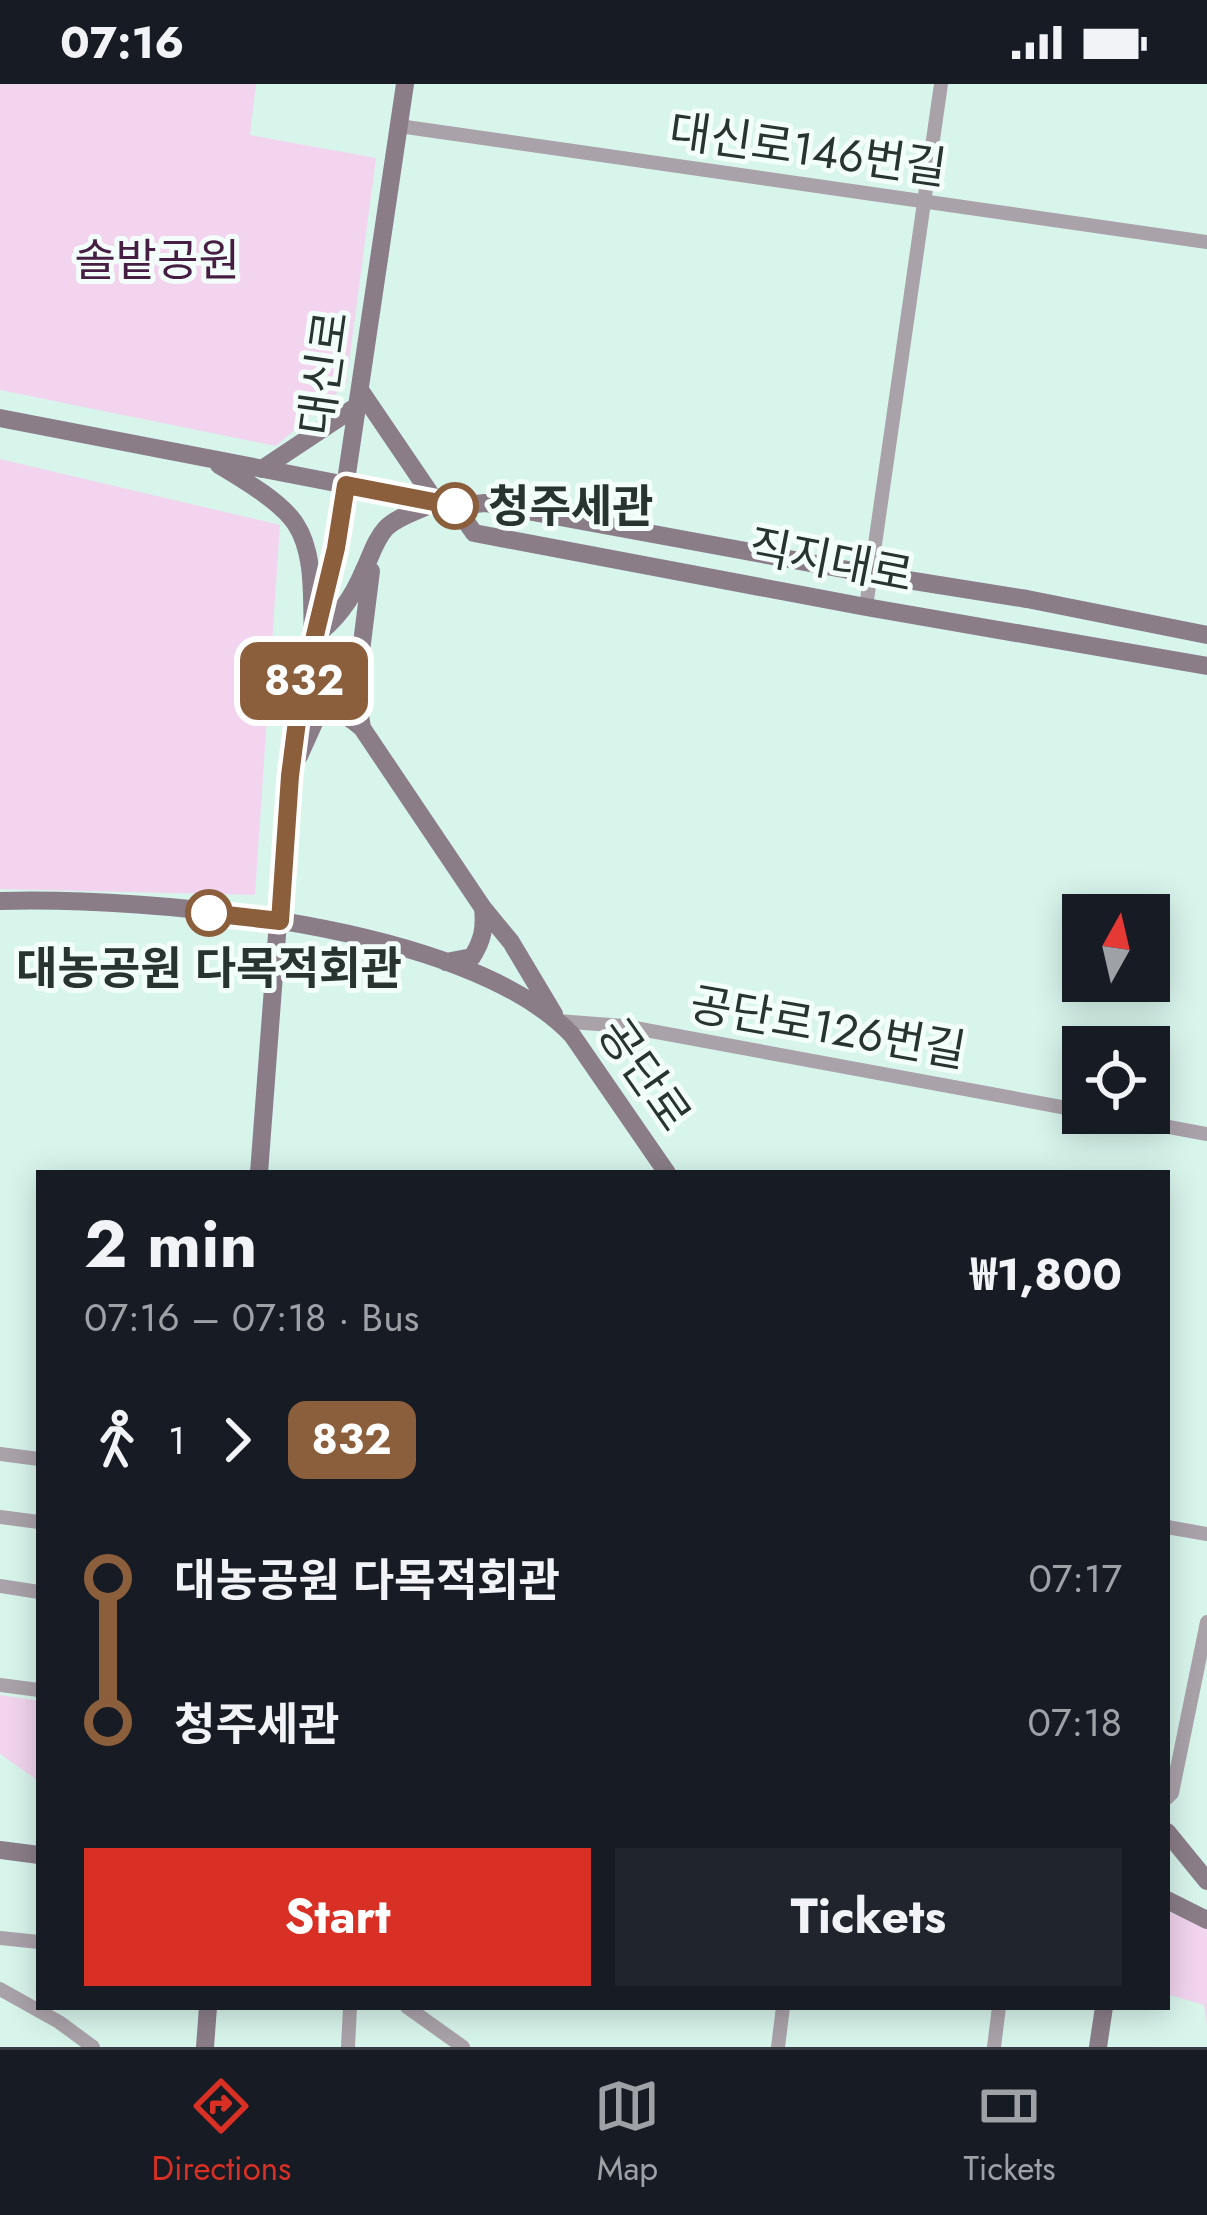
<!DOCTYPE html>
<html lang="en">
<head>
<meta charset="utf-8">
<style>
  :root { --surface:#171b24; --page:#20242c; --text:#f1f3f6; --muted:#9ea1a6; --line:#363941; --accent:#d93025 }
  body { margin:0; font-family:Jost,"Noto Sans KR",sans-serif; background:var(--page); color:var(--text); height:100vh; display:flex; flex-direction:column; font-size:45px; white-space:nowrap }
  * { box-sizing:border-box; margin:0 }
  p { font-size:39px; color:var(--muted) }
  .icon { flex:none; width:66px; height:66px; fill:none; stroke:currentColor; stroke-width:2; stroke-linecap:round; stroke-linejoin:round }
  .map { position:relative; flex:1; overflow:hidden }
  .sheet { position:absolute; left:36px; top:1086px; width:1134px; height:840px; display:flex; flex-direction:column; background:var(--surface); border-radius:0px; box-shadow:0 6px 30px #0003 }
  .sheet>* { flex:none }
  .badge { padding:0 24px; border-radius:18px; font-size:42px; line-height:78px }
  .needle { width:78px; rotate:8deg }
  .controls { position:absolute; left:1062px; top:810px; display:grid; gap:24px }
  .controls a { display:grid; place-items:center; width:108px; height:108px; border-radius:0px; background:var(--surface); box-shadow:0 6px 30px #0003; font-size:60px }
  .map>.badge { position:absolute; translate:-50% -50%; box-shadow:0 0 0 6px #fff }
  .legs { display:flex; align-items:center; gap:18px; height:132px; padding:0 48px; font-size:39px }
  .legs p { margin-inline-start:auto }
  .summary { display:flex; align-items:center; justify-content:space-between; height:204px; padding:0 48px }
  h1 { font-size:66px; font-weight:700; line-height:90px }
  .primary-button { display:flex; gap:24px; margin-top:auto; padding:24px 48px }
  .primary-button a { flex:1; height:138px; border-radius:0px; background:var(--accent); color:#fff; font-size:48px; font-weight:700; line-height:138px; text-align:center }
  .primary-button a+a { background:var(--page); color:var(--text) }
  ul { padding:0 48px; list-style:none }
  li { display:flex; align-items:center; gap:42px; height:144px; font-size:45px }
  li i { display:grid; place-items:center; width:18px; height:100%; margin:0 15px; background:currentColor }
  li i::after { content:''; width:30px; height:30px; margin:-15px; border:9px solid; border-radius:50%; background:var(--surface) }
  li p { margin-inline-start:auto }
  li:first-child i { background:linear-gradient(#0000 50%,currentColor 0) }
  li:last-child i { background:linear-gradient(currentColor 50%,#0000 0) }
  .status { display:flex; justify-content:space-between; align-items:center; height:84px; padding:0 60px; background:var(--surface); direction:ltr }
  .status svg { height:33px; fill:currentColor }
  .menu { display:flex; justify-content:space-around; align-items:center; height:168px; border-top:3px solid var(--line); background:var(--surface); font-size:33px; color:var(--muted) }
  .menu a { display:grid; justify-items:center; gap:6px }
  .menu .current { color:var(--accent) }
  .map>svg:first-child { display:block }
</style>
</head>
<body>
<div class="status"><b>07:16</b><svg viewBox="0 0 49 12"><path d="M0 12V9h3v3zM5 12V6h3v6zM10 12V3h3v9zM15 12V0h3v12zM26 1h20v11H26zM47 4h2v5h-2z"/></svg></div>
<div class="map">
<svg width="1207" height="1963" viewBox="0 0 1207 1963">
  <rect width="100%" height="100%" fill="#d8f5ec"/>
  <path fill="#f2d4ee" d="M 0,0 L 256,0 L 250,51 L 376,74 L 346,301 L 276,362 L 0,306 Z
    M 0,375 L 280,441 L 255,811 L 0,805 Z
    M 0,1611 L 39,1617 L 37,1696 L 0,1670 Z
    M 1167,1827 L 1207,1843 L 1207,1942 L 1204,1921 L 1167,1910 Z"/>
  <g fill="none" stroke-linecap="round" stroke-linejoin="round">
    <path stroke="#aaa2a9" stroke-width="14" d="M 399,42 L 1207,158
      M 866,523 L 941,0
      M 558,937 L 624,942 L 1083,1027
      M 1094,1029 L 1207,1050
      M 0,1370 L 39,1375
      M 0,1433 L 39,1438
      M 1167,1443 L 1207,1450
      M 0,1502 L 39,1508
      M 0,1601 L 39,1606
      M 1167,1714 L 1172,1709 L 1207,1538
      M 0,1854 L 39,1858
      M 0,1905 L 59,1938 L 93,1963
      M 407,1923 L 463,1963
      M 348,1963 L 350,1923
      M 778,1963 L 783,1923
      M 994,1963 L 999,1923"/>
    <path stroke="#8a7d88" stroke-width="18" d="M 360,306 L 436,418
      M 0,334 L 455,422 L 485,419 L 870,490 L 1027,515 L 1207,551
      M 219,381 C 242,395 280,417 295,439 C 316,470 311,517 313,553 L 330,566 L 360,631 L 362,644
      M 262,385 L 357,322
      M 455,422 L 474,449 L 866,523 L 1207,582
      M 313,553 C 338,536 353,513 364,486 C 371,472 375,456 386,444 C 398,432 421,426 436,418
      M 355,615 L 371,487
      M 299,672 L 317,632 C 336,623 347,631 362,644 L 483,824 L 511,858 L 554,930
      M 0,817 C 149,813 466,839 572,951 L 667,1089
      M 446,878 L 472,873 C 483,856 485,843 483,824
      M 259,1089 L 289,692 L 300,614 L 336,464 L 405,0
      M 1167,1748 L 1207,1797
      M 0,1766 L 39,1771
      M 1167,1816 L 1207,1836
      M 205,1963 L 208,1923
      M 1098,1963 L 1104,1923"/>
  </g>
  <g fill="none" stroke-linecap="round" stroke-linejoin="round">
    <g stroke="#fff" stroke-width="27">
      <path id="line-1" d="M 209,829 L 280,837 L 290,692 L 300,614 L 336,464 L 346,401 L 455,422"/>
    </g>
    <use href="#line-1" stroke="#8b5e3c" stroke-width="18"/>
  </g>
  <g fill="#fff" stroke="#8b5e3c" stroke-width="6">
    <circle cx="455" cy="422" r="21"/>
    <circle cx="209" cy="829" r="21"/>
  </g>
  <g text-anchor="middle" stroke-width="10" stroke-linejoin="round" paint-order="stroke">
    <g font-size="45" fill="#283430" stroke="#f3fefa">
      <text transform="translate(808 65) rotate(8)" y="16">대신로146번길</text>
      <text transform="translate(323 289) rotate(-82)" y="16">대신로</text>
      <text transform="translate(831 476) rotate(11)" y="16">직지대로</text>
      <text transform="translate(828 943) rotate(10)" y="16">공단로126번길</text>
      <text transform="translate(645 990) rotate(55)" y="16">공단로</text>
    </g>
    <g font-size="45" fill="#461e43" stroke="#f3fefa">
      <text x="157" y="192">솔밭공원</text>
    </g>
    <g font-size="45" font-weight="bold" fill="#283430" stroke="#f3fefa" text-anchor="start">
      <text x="488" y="438">청주세관</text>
      <text x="209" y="900" text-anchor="middle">대농공원 다목적회관</text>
    </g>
  </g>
</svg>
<div class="controls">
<a><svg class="needle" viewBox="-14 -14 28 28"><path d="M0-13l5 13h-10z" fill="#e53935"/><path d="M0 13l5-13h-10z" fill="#9ea1a6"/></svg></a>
<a><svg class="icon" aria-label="locate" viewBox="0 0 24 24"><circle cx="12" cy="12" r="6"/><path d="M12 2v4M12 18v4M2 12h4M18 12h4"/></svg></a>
</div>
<b class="badge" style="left:304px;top:597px;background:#8b5e3c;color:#fff">832</b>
<section class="sheet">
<div class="summary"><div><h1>2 min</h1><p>07:16 – 07:18 · Bus</p></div><b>₩1,800</b></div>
<div class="legs"><svg class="icon" aria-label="walk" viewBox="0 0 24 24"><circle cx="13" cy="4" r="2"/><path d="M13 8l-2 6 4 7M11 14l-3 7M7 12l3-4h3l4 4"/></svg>1<svg class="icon" aria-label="forward" viewBox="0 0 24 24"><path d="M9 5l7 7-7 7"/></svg><b class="badge" style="background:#8b5e3c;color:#fff">832</b></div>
<ul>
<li><i style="color:#8b5e3c"></i><b>대농공원 다목적회관</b><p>07:17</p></li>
<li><i style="color:#8b5e3c"></i><b>청주세관</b><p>07:18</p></li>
</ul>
<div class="primary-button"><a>Start</a><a>Tickets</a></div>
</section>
</div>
<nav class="menu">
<a class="current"><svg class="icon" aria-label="directions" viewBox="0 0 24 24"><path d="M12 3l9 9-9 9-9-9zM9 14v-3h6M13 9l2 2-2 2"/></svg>Directions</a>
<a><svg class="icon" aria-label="map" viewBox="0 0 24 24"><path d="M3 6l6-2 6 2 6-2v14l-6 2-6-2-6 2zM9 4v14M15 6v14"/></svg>Map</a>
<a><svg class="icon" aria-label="tickets" viewBox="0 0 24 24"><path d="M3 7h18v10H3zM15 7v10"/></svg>Tickets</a>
</nav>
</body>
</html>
